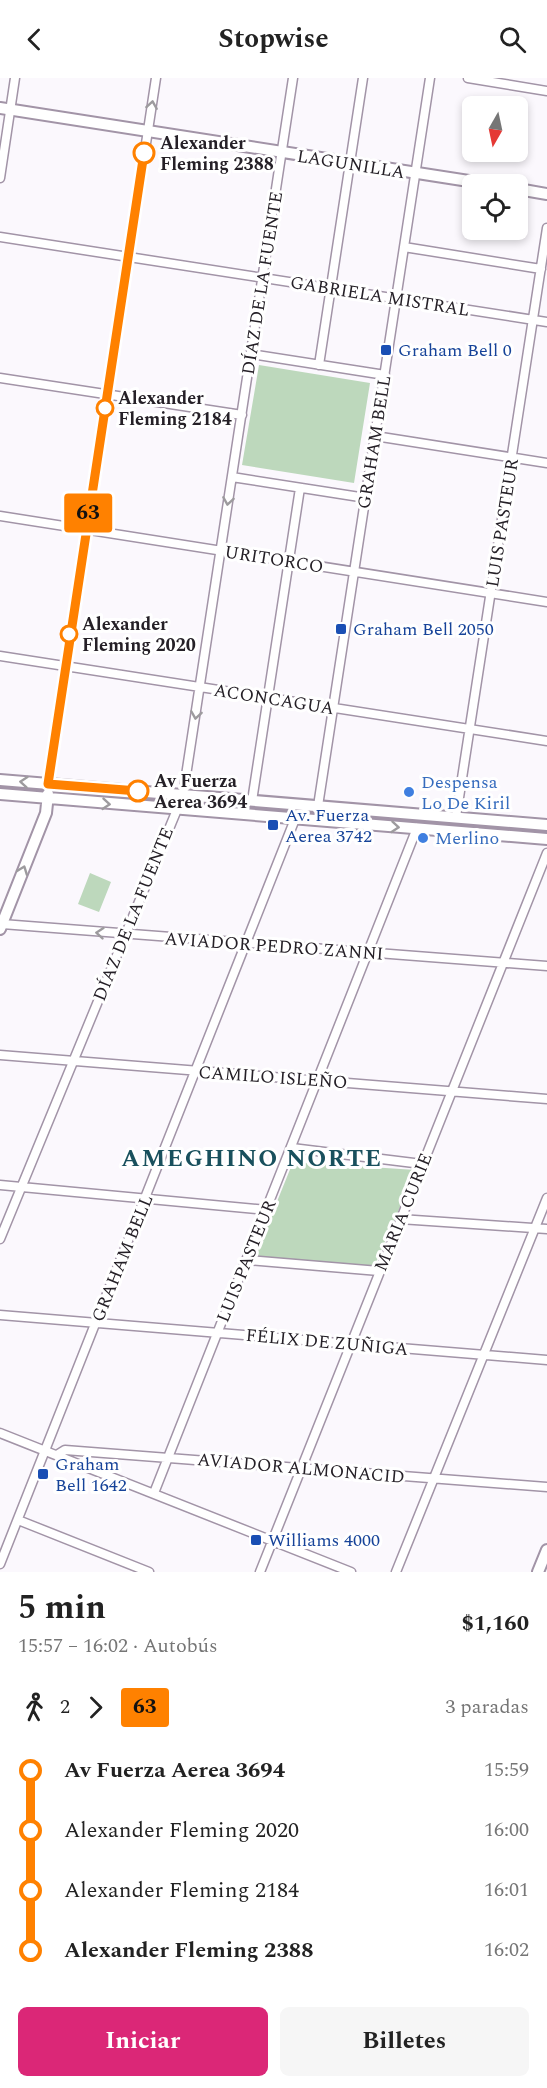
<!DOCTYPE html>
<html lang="es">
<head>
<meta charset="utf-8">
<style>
  :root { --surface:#fff; --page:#f6f6f6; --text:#222; --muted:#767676; --accent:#db2777 }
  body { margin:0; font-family:Spectral,serif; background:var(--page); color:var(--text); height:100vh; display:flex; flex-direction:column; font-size:22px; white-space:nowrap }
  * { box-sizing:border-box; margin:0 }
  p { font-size:20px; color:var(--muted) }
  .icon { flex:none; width:33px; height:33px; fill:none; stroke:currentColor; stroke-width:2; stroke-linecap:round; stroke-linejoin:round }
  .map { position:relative; height:1494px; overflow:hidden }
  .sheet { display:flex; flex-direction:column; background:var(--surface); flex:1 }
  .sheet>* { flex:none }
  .badge { padding:0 12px; border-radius:4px; font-size:21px; line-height:39px }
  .needle { width:39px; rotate:189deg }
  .tools { position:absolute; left:462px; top:18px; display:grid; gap:12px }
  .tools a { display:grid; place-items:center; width:66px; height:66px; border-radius:9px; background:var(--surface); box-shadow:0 3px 9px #0003; font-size:30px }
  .map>.badge { position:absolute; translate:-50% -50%; box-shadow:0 0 0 3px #fff }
  .legs { display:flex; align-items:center; gap:9px; height:66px; padding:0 18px; font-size:20px }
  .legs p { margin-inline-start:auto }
  .headline { display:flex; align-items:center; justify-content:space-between; height:102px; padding:0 18px }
  h1 { font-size:33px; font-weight:700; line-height:45px }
  .button { display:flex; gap:12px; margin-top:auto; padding:12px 18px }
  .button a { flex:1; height:69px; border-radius:9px; background:var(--accent); color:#fff; font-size:24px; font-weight:700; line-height:69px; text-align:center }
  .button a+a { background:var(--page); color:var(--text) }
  ul { padding:0 18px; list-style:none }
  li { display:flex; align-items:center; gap:21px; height:60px; font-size:22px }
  li i { display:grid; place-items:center; width:9px; height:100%; margin:0 8px; background:currentColor }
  li i::after { content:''; width:15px; height:15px; margin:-8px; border:4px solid; border-radius:50%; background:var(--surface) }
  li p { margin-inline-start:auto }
  li:first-child i { background:linear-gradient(#0000 50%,currentColor 0) }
  li:last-child i { background:linear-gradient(currentColor 50%,#0000 0) }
  header { display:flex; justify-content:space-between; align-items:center; height:78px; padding:0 18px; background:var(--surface); font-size:27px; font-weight:700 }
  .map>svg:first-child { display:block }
</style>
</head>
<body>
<header><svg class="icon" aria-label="back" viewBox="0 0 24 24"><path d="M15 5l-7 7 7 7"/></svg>Stopwise<svg class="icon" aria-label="search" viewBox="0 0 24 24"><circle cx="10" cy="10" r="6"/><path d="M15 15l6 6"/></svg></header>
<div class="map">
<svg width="547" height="1494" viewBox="0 0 547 1494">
  <rect width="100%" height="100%" fill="#fbf8fd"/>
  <path fill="#bdd8bc" d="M 259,287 L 370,305 L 354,405 L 242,387 Z
    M 90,795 L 111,804 L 99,834 L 78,826 Z
    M 293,1084 L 416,1092 L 374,1189 L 255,1178 Z"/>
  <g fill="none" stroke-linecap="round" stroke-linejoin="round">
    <g stroke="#a294a7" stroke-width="11">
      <path id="minor" d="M 468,0 L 547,13
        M 0,100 L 15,0
        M 0,159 L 547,244
        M 404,169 L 541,191
        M 251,276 L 385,297
        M 319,287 L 363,0
        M 0,300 L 242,337
        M 375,358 L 547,385
        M 232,399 L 366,420
        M 0,438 L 547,524
        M 0,578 L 547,663
        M 48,706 L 156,0
        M 252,723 L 300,410
        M 318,728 L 430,0
        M 456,739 L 547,150
        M 2,846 L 547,888
        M 0,977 L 547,1021
        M 292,1070 L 422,1086
        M 0,1107 L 267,1132
        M 400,1141 L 547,1151
        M 0,1161 L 183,717 L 293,0
        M 247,1182 L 379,1193
        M 0,1237 L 547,1282
        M 0,1355 L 351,1494
        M 57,1377 L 65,1372 L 547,1409
        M 154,1415 L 417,750
        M 18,1442 L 149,1494
        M 0,1486 L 295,741
        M 260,1494 L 547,775
        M 396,1494 L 547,1120"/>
    </g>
    <g stroke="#a294a7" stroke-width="14">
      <path id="major" d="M 0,30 L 488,106
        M 518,111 L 547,116
        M 0,702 L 547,747
        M 0,716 L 547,761
        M 0,851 L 46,735 L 48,716
        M 538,1494 L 547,1472"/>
    </g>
    <use href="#minor" stroke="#fff" stroke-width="8"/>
    <use href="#major" stroke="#fff" stroke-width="10"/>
  </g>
  <defs><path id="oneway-chevron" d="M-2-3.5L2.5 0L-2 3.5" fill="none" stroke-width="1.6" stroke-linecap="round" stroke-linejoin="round" transform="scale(1.5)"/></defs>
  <g stroke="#9d9b9e">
    <use href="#oneway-chevron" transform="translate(152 27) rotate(-81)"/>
    <use href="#oneway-chevron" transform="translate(228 423) rotate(99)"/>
    <use href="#oneway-chevron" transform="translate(196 637) rotate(99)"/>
    <use href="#oneway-chevron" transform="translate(24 704) rotate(-175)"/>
    <use href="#oneway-chevron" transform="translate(106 726) rotate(5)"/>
    <use href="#oneway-chevron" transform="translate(395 749) rotate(5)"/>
    <use href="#oneway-chevron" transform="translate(23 792) rotate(-69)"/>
    <use href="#oneway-chevron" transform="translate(100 855) rotate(-175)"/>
  </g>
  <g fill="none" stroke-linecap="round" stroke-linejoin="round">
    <g stroke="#fff" stroke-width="14">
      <path id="line-1" d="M 138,713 L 48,706 L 144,75"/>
    </g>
    <use href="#line-1" stroke="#ff8100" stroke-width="9"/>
  </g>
  <g fill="#fff" stroke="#ff8100" stroke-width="3">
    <circle cx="144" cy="75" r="10"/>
    <circle cx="105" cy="330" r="8"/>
    <circle cx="69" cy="556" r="8"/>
    <circle cx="138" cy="713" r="10"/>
  </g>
  <g fill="#1a4fb4" stroke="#fff" stroke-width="2">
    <rect x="380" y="266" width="12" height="12" rx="3"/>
    <rect x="335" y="545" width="12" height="12" rx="3"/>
    <rect x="267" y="741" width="12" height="12" rx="3"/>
    <rect x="37" y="1390" width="12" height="12" rx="3"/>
    <rect x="250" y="1456" width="12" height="12" rx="3"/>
  </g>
  <g fill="#3f7fe0" stroke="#fff" stroke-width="2">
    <circle cx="409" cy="714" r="6"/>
    <circle cx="423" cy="760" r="6"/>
  </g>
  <g text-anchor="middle" stroke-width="6" stroke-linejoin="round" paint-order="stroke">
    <g font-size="18" font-weight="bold" fill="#252027" stroke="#fff" text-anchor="start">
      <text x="160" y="71">Alexander<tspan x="160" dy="21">Fleming 2388</tspan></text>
      <text x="118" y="326">Alexander<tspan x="118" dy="21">Fleming 2184</tspan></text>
      <text x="82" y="552">Alexander<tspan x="82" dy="21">Fleming 2020</tspan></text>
      <text x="154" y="709">Av Fuerza<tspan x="154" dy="21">Aerea 3694</tspan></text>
    </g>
    <g font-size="18" fill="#252027" stroke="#fff">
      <text transform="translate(351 86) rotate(9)" y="6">LAGUNILLA</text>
      <text transform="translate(262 205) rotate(-81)" y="6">DÍAZ DE LA FUENTE</text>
      <text transform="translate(380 218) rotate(9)" y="6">GABRIELA MISTRAL</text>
      <text transform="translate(374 364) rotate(-81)" y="6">GRAHAM BELL</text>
      <text transform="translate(502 445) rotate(-81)" y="6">LUIS PASTEUR</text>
      <text transform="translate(274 481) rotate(9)" y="6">URITORCO</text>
      <text transform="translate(274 621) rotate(9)" y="6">ACONCAGUA</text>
      <text transform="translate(133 836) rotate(-68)" y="6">DÍAZ DE LA FUENTE</text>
      <text transform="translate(274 868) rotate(4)" y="6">AVIADOR PEDRO ZANNI</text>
      <text transform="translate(273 999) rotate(4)" y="6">CAMILO ISLEÑO</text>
      <text transform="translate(403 1134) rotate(-68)" y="6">MARIA CURIE</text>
      <text transform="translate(122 1180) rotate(-68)" y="6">GRAHAM BELL</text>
      <text transform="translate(246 1183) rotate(-68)" y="6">LUIS PASTEUR</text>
      <text transform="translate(327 1264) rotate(5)" y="6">FÉLIX DE ZUÑIGA</text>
      <text transform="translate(301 1390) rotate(5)" y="6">AVIADOR ALMONACID</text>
    </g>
    <g font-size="18" fill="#164399" stroke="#fff" text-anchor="start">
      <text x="398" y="278">Graham Bell 0</text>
      <text x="353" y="557">Graham Bell 2050</text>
      <text x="285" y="743">Av. Fuerza<tspan x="285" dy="21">Aerea 3742</tspan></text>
      <text x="55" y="1392">Graham<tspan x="55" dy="21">Bell 1642</tspan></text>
      <text x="268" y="1468">Williams 4000</text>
    </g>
    <g font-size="18" fill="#366cbe" stroke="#fff" text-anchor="start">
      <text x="421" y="710">Despensa<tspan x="421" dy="21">Lo De Kiril</tspan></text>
      <text x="435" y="766">Merlino</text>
    </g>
    <g font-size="24" font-weight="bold" letter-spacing="1.5" fill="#19505d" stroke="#fff">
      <text x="252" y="1088">AMEGHINO NORTE</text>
    </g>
  </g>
</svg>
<div class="tools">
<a><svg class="needle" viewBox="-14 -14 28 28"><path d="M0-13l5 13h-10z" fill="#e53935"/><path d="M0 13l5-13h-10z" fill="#767676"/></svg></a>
<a><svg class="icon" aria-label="locate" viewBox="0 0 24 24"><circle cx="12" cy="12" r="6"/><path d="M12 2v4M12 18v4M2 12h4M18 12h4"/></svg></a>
</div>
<b class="badge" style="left:88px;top:435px;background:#ff8100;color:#111">63</b>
</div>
<section class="sheet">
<div class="headline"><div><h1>5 min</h1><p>15:57 – 16:02 · Autobús</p></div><b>$1,160</b></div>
<div class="legs"><svg class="icon" aria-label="walk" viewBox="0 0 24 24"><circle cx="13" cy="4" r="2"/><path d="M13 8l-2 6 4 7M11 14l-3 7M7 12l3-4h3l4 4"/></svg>2<svg class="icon" aria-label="forward" viewBox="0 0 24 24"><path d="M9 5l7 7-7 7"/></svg><b class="badge" style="background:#ff8100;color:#111">63</b><p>3 paradas</p></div>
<ul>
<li><i style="color:#ff8100"></i><b>Av Fuerza Aerea 3694</b><p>15:59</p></li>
<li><i style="color:#ff8100"></i><span>Alexander Fleming 2020</span><p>16:00</p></li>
<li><i style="color:#ff8100"></i><span>Alexander Fleming 2184</span><p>16:01</p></li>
<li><i style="color:#ff8100"></i><b>Alexander Fleming 2388</b><p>16:02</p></li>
</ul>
<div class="button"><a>Iniciar</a><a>Billetes</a></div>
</section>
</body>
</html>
